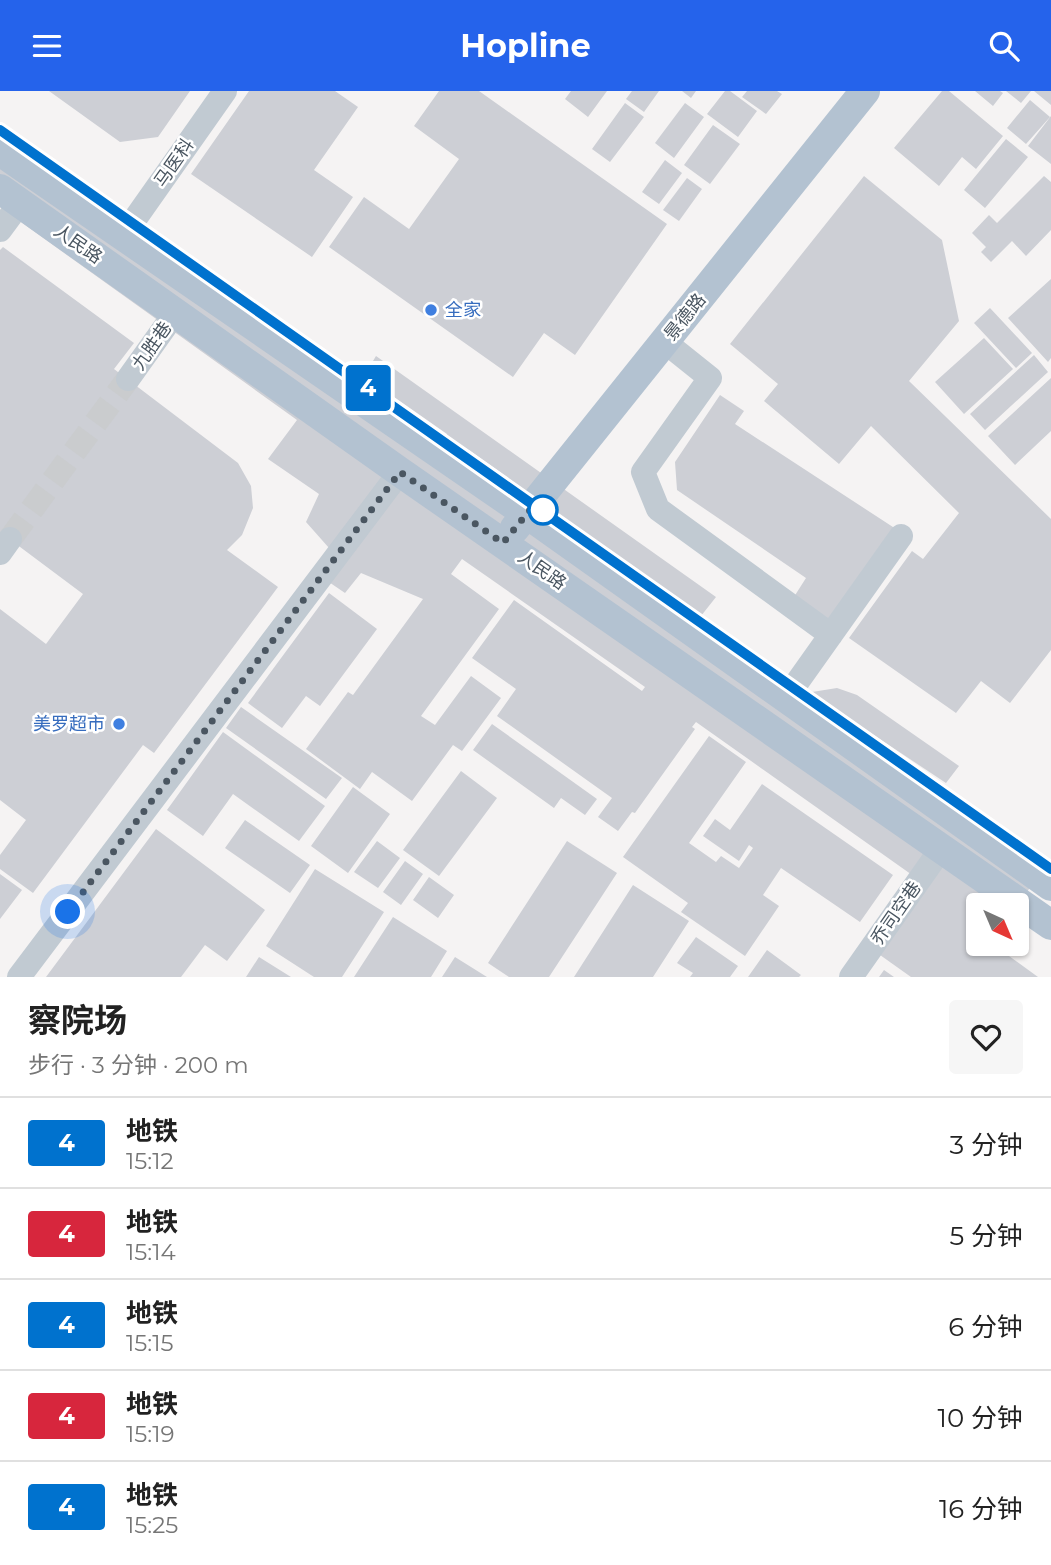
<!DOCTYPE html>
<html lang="zh">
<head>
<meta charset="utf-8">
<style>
  :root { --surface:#fff; --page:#f6f6f6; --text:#222; --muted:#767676; --line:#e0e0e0; --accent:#2563eb }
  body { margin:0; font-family:Montserrat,"Noto Sans SC",sans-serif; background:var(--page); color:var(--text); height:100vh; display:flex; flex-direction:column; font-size:26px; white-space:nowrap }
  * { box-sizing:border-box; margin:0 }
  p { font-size:23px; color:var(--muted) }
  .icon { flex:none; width:38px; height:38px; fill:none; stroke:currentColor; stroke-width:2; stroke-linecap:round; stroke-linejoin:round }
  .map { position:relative; height:886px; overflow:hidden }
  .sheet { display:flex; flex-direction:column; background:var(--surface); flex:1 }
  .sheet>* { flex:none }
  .badge { padding:0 14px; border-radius:5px; font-size:24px; line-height:46px }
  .needle { width:46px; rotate:136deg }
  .fabs { position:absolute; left:966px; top:802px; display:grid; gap:14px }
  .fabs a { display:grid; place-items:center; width:63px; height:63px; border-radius:7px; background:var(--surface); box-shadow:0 2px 5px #0004; font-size:35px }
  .you { position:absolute; width:35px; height:35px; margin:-18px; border:5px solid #fff; border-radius:50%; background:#1a73e8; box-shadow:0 0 0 10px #1a73e833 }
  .map>.badge { position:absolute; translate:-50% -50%; box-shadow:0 0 0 4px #fff }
  .round { display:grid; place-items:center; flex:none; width:74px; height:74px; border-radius:7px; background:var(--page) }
  .headline { display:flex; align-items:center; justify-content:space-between; height:119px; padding:0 28px }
  h1 { font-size:33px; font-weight:700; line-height:52px }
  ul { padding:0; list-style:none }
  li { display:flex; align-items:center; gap:21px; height:91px; padding:0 28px; border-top:2px solid var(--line) }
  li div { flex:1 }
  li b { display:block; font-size:26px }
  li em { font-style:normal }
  li .badge { min-width:77px; font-weight:700; text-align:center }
  header { display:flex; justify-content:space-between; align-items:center; height:91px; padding:0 28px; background:var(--accent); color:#fff; font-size:32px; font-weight:700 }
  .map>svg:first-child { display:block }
</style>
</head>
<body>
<header><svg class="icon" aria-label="menu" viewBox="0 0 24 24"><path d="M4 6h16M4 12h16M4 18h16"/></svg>Hopline<svg class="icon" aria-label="search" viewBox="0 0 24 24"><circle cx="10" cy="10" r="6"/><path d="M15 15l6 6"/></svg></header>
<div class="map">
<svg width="1051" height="886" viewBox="0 0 1051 886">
  <rect width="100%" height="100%" fill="#f5f3f3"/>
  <path fill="#cdcfd5" d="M 49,0 L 190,0 L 158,46 L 120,51 Z
    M 249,0 L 335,0 L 358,16 L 314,79 L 353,106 L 312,166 L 191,83 Z
    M 439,0 L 479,0 L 667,133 L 575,264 L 544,242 L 513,286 L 329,156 L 364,106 L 409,138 L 459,68 L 414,35 Z
    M 571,0 L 607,0 L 588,26 L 565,8 Z
    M 632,0 L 659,0 L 644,21 L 626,8 Z
    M 682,0 L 696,0 L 691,7 Z
    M 725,0 L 730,0 L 757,20 L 738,46 L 707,23 Z
    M 747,0 L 777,0 L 782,3 L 766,23 L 742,6 Z
    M 942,0 L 949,0 L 1003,45 L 976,78 L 962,66 L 939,95 L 894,57 Z
    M 975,0 L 1000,0 L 1003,2 L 993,15 Z
    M 1006,0 L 1031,0 L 1021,12 Z
    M 1034,0 L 1051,0 L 1051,14 Z
    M 1030,9 L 1050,26 L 1026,53 L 1007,37 Z
    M 625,12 L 644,26 L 610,71 L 592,58 Z
    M 685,12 L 704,26 L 674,67 L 655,52 Z
    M 1051,25 L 1051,73 L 1028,55 Z
    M 713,34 L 740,53 L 710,93 L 684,74 Z
    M 0,48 L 435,361 L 447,343 L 364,285 L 376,265 L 716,506 L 701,525 L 469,359 L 457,377 L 799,620 L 812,601 L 837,597 L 857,604 L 959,675 L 946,692 L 842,623 L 830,620 L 822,622 L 1042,779 L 1018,814 L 978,814 L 978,852 L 991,852 L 1038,886 L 911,886 L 873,859 L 922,791 L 696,631 L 692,636 L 695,638 L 635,722 L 632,721 L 618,740 L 598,726 L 612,707 L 497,625 L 516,598 L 472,567 L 514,509 L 642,600 L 645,596 L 462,468 L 451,483 L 499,518 L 421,625 L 435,634 L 471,585 L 501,607 L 462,660 L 453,654 L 412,710 L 372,681 L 360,698 L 306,658 L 348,601 L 353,604 L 423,508 L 361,482 L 345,502 L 323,487 L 337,466 L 306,431 L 319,403 L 268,368 L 297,329 L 0,116 Z
    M 1006,48 L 1028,66 L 985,117 L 964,99 Z
    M 665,69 L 682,82 L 659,113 L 642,101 Z
    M 864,85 L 942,149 L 959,230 L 909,290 L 1051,428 L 1051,559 L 1010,612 L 981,590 L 956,622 L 849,547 L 912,460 L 923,468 L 959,422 L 871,335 L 839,373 L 764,310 L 778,293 L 730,253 Z
    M 1044,85 L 1051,91 L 1051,139 L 1026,165 L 1012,150 L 991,171 L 981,161 L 986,156 L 972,142 L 989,124 L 997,132 Z
    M 687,87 L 702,98 L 679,130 L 663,119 Z
    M 3,156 L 134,252 L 114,278 L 238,372 L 251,395 L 253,417 L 242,444 L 227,459 L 278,496 L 154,662 L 143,654 L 33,802 L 0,778 L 0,764 L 26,729 L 0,709 L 0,518 L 46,553 L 83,503 L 0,441 L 0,159 Z
    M 1051,188 L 1051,267 L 1048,271 L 1008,227 Z
    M 990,217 L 1032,262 L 1016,277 L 974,232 Z
    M 984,247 L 1013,278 L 964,323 L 935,291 Z
    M 1034,264 L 1048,281 L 985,339 L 970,323 Z
    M 1051,287 L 1051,340 L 1015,374 L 988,345 Z
    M 720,304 L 744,320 L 735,333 L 896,438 L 827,532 L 792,509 L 806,487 L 677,399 L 675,371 Z
    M 329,502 L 377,538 L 320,615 L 306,605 L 282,637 L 248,612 Z
    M 241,616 L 342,687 L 326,708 L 226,637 Z
    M 492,633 L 597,708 L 585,724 L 561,707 L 554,717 L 473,659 Z
    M 223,641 L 325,715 L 299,750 L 233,703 L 203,745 L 167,719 Z
    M 709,645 L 746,671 L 689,752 L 716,771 L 721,765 L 739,777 L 753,757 L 749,754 L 739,770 L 703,745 L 715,728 L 730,739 L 762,693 L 893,784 L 860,831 L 781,777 L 763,804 L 779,815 L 745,865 L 681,821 L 688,812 L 623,766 Z
    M 461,680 L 497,707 L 439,785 L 403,759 Z
    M 353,696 L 390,723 L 348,782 L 311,755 Z
    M 245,729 L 310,774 L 290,802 L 225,757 Z
    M 156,738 L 265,819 L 227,870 L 205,854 L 181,886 L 46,886 Z
    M 377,750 L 400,767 L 378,797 L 354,781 Z
    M 567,750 L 617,782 L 549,886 L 509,886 L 488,872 Z
    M 405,770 L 423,783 L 401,814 L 383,801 Z
    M 315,778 L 384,821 L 342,886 L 314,886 L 266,855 Z
    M 0,783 L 22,799 L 0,828 Z
    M 429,786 L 454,804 L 438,827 L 413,809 Z
    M 633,794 L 689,830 L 653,886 L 574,886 Z
    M 393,826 L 447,860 L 431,886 L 354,886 Z
    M 696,846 L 738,875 L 730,886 L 690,886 L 693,882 L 677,872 Z
    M 767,859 L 801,884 L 799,886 L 748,886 Z
    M 259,866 L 291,886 L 246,886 Z
    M 455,866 L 487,886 L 442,886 Z
    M 884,879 L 894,886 L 879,886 Z"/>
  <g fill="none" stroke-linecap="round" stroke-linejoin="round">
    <path stroke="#caccce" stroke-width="24" stroke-dasharray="24 12" stroke-linecap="butt" d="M 10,448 L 128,288"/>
    <path stroke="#c1cad2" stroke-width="24" d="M 0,139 L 20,112
      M 123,145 L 225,0
      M 665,251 L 710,287 L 643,381 L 658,418 L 831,544
      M 128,288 L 175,222
      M 0,462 L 10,448
      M 786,607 L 901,445
      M 19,886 L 400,381
      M 851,886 L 941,758"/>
    <path stroke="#b3c2d1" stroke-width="30" d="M 0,60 L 527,423 L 1051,795
      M 0,98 L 400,381 L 1051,834
      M 515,437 L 865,0"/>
  </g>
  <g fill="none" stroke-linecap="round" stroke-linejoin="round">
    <g stroke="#fff" stroke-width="16">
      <path id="line" d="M 0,39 L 1051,778"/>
    </g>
    <use href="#line" stroke="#0072ce" stroke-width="10"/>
    <path stroke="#4a5661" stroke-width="7" stroke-dasharray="0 12.6" d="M 68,821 L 400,381 L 503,452 L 539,408 L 543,419"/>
  </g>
  <g fill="#3f7fe0" stroke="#fff" stroke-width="2.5">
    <circle cx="431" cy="219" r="7"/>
    <circle cx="119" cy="633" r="7"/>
  </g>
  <circle fill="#fff" stroke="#0072ce" stroke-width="3.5" cx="543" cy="419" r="14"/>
  <g text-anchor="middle" stroke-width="5" stroke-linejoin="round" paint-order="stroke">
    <g font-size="18" fill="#4a5661" stroke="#fff">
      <text transform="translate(174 72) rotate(-55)" y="6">马医科</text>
      <text transform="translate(78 153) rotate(35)" y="6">人民路</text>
      <text transform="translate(685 226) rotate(-51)" y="6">景德路</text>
      <text transform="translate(152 255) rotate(-55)" y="6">九胜巷</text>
      <text transform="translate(542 479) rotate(35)" y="6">人民路</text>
      <text transform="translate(896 822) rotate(-55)" y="6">乔司空巷</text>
    </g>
    <g font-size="18" fill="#366cbe" stroke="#fff" text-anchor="start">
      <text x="445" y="225">全家</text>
      <text x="105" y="639" text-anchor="end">美罗超市</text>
    </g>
  </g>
</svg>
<div class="fabs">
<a><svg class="needle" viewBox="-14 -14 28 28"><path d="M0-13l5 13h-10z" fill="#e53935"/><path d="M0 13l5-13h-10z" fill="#767676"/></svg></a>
</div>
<div class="you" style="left:68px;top:821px"></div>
<b class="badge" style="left:368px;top:297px;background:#0072ce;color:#fff">4</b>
</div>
<section class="sheet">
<div class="headline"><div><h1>察院场</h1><p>步行 · 3 分钟 · 200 m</p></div><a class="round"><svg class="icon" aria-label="heart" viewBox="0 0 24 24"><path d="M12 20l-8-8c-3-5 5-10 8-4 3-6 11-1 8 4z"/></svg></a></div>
<ul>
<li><span class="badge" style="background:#0072ce;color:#fff">4</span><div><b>地铁</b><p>15:12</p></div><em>3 分钟</em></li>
<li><span class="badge" style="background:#d7263d;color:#fff">4</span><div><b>地铁</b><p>15:14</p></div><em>5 分钟</em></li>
<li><span class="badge" style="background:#0072ce;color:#fff">4</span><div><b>地铁</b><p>15:15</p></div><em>6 分钟</em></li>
<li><span class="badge" style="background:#d7263d;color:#fff">4</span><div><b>地铁</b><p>15:19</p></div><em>10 分钟</em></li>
<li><span class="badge" style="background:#0072ce;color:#fff">4</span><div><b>地铁</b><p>15:25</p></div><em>16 分钟</em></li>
</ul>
</section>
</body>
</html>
